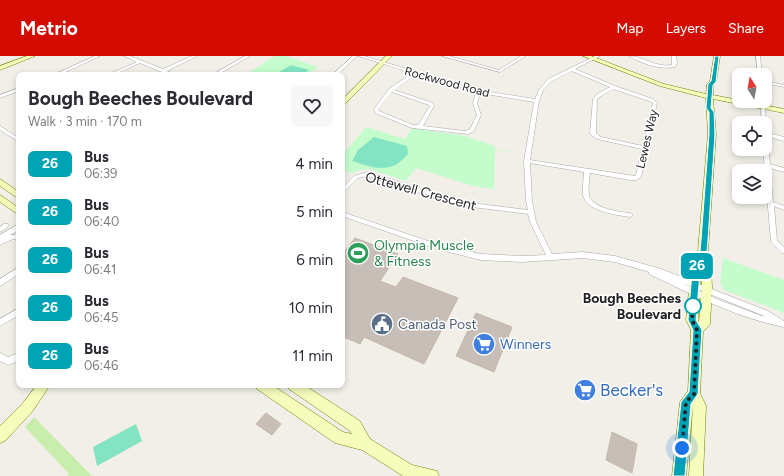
<!DOCTYPE html>
<html lang="en">
<head>
<meta charset="utf-8">
<style>
  :root { --surface:#fff; --page:#f7f7f7; --text:#2b2b33; --muted:#7c7c81; --accent:#d30b00 }
  body { margin:0; font-family:Figtree,sans-serif; background:var(--page); color:var(--text); height:100vh; display:flex; flex-direction:column; font-size:15px; white-space:nowrap }
  * { box-sizing:border-box; margin:0 }
  p { font-size:13px; color:var(--muted) }
  .icon { flex:none; width:22px; height:22px; fill:none; stroke:currentColor; stroke-width:2; stroke-linecap:round; stroke-linejoin:round }
  .map { position:relative; flex:1; overflow:hidden }
  .drawer { position:absolute; left:16px; top:16px; width:329px; height:316px; display:flex; flex-direction:column; background:var(--surface); border-radius:8px; box-shadow:0 2px 6px #0003 }
  .drawer>* { flex:none }
  .badge { padding:0 8px; border-radius:6px; font-size:14px; line-height:26px }
  .needle { width:26px; rotate:349deg }
  .buttons { position:absolute; left:732px; top:12px; display:grid; gap:8px }
  .buttons a { display:grid; place-items:center; width:40px; height:40px; border-radius:8px; background:var(--surface); box-shadow:0 2px 6px #0003; font-size:20px }
  .you { position:absolute; width:20px; height:20px; margin:-10px; border:3px solid #fff; border-radius:50%; background:#1a73e8; box-shadow:0 0 0 6px #1a73e833 }
  .map>.badge { position:absolute; translate:-50% -50%; box-shadow:0 0 0 2px #fff }
  .round { display:grid; place-items:center; flex:none; width:42px; height:42px; border-radius:8px; background:var(--page) }
  .summary { display:flex; align-items:center; justify-content:space-between; height:68px; padding:0 12px }
  h1 { font-size:19px; font-weight:700; line-height:30px }
  ul { padding:0; list-style:none }
  li { display:flex; align-items:center; gap:12px; height:48px; padding:0 12px }
  li div { flex:1 }
  li b { display:block; font-size:15px }
  li em { font-style:normal }
  li .badge { min-width:44px; font-weight:700; text-align:center }
  header { display:flex; align-items:center; gap:24px; box-sizing:border-box; height:56px; padding:0 20px; background:var(--accent); color:#fff }
  header strong { font-size:19px }
  nav { display:flex; gap:22px; margin-inline-start:auto; font-size:14px }
  .map>svg:first-child { display:block }
</style>
</head>
<body>
<header>
<strong>Metrio</strong>
<nav><a>Map</a><a>Layers</a><a>Share</a></nav>
</header>
<div class="map">
<svg width="784" height="420" viewBox="0 0 784 420">
  <rect width="100%" height="100%" fill="#f2efe8"/>
  <path fill="#c9edad" d="M 34,361 L 92,420 L 67,420 L 69,418 L 25,371 Z"/>
  <path fill="#c5fccc" d="M 275,0 L 285,0 L 318,11 L 307,19 L 245,19 Z
    M 366,71 L 405,83 L 412,72 L 465,80 L 495,90 L 495,93 L 522,98 L 495,94 L 494,133 L 473,130 L 416,112 L 406,125 L 369,113 L 360,114 L 352,117 L 342,114 L 342,99 Z
    M 723,202 L 784,224 L 784,257 L 724,234 L 720,227 Z"/>
  <path fill="#83e4c3" d="M 291,9 L 309,14 L 301,19 L 274,19 Z
    M 374,81 L 407,90 L 408,98 C 391,119 374,112 352,105 L 358,94 Z
    M 136,368 L 142,385 L 97,410 L 93,391 Z"/>
  <path fill="#c7bfb7" stroke="#c5b7a9" d="M 355,182 L 398,198 L 380,225 L 396,231 L 403,221 L 458,242 L 424,308 L 364,281 L 360,288 L 342,280 L 342,199 Z
    M 476,257 L 512,271 L 494,316 L 456,300 Z
    M 266,357 L 281,368 L 272,379 L 256,368 Z
    M 612,376 L 637,388 L 632,417 L 606,404 Z"/>
  <g fill="none" stroke-linecap="round" stroke-linejoin="round">
    <g stroke="#a9a9a9" stroke-width="1">
      <path id="street" d="M 95,0 L 100,0 L 59,19 L 53,19 Z
        M 124,0 L 130,0 L 163,13 L 192,0 L 197,0 L 167,15 L 175,19 L 169,19 L 140,7 L 113,19 L 107,19 L 137,6 Z
        M 245,0 L 250,0 L 217,19 L 212,19 Z
        M 353,0 L 357,0 L 337,19 L 332,19 Z
        M 358,0 L 364,0 L 477,34 L 535,43 L 539,34 L 548,23 L 595,0 L 600,0 L 575,13 L 615,30 L 653,43 L 657,47 L 641,121 L 636,124 L 630,124 L 590,117 C 589,124 588,132 589,139 C 591,152 619,156 630,157 L 633,159 L 630,161 C 616,159 586,155 583,139 C 582,132 584,123 584,116 L 530,107 L 532,145 L 536,166 L 552,198 L 583,196 L 615,200 L 661,213 L 768,255 L 784,265 L 784,271 C 737,262 693,239 649,218 L 649,216 L 615,206 L 583,202 L 522,206 L 481,204 L 437,193 L 342,160 L 342,156 L 440,189 L 481,198 L 522,200 L 546,199 L 530,166 L 528,158 L 464,150 L 367,120 L 358,122 L 344,136 L 342,137 L 342,132 L 354,120 L 367,116 L 464,146 L 528,154 L 526,145 L 524,105 L 534,46 L 480,37 L 477,47 L 481,59 L 474,75 L 468,78 L 412,72 L 375,57 L 374,53 L 389,33 L 412,17 ZM 572,15 L 610,31 L 597,38 L 593,43 L 590,78 L 597,83 L 642,93 L 636,119 L 635,120 L 530,104 L 539,45 L 543,34 L 552,25 ZM 416,18 L 476,36 L 473,47 L 477,59 L 470,73 L 465,75 L 423,70 L 434,50 L 433,47 L 394,34 ZM 613,33 L 649,45 L 653,47 L 643,90 L 601,81 L 596,77 L 597,43 L 601,40 ZM 392,36 L 429,49 L 430,50 L 418,69 L 413,69 L 379,55 L 378,53 ZM 682,227 L 762,259 L 765,261 L 719,244 Z
        M 442,0 L 449,0 L 499,14 L 521,0 L 526,0 L 500,16 Z
        M 629,0 C 644,0 655,12 672,9 L 672,0 L 676,0 L 677,7 L 675,11 C 660,14 642,8 629,0 Z
        M 756,0 L 760,0 L 762,19 L 758,19 Z
        M 765,25 L 784,29 L 784,31 L 765,27 Z
        M 19,32 L 19,35 L 0,42 L 0,39 Z
        M 761,49 L 765,50 L 766,67 L 765,68 L 765,67 L 762,67 Z
        M 0,70 L 19,82 L 19,86 L 0,74 Z
        M 765,76 L 784,81 L 784,85 L 765,80 Z
        M 765,82 L 768,84 L 770,108 L 784,112 L 784,116 L 770,112 L 773,146 L 784,150 L 784,154 L 774,150 L 777,185 L 784,191 L 784,197 L 782,197 L 771,186 L 763,93 L 765,93 Z
        M 4,168 L 8,168 L 9,170 L 0,176 L 0,171 Z
        M 17,169 L 19,169 L 19,174 L 10,179 L 19,179 L 19,183 L 13,183 L 0,189 L 0,179 Z
        M 19,211 L 19,218 L 0,230 L 0,223 Z
        M 19,252 L 19,259 L 0,270 L 0,263 Z
        M 0,297 L 8,301 L 19,297 L 19,305 L 8,309 L 0,305 Z"/>
    </g>
    <g stroke="#6d8100" stroke-width="1">
      <path id="secondary" d="M 27,0 L 35,0 L 0,14 L 0,10 Z
        M 386,0 L 392,0 L 344,49 L 342,50 L 342,44 Z
        M 583,0 L 591,0 L 664,28 L 706,38 L 707,28 L 710,25 L 714,0 L 720,0 L 716,26 L 713,29 L 713,39 L 784,53 L 784,57 L 713,43 L 716,78 L 708,195 L 711,213 L 712,231 L 710,268 L 703,276 L 700,337 L 706,350 L 703,420 L 689,420 L 693,348 L 686,420 L 672,420 L 680,346 L 688,335 L 691,274 L 686,264 L 692,205 L 698,195 L 708,78 L 706,42 L 660,30 ZM 701,213 L 702,231 L 699,266 L 698,264 Z
        M 0,123 L 19,136 L 19,143 L 0,130 Z
        M 0,139 L 19,152 L 19,159 L 0,146 Z
        M 37,329 L 50,329 L 32,356 L 5,385 L 0,387 L 0,370 L 22,348 Z
        M 255,329 L 272,329 L 343,376 L 352,378 L 350,375 L 289,333 L 287,329 L 304,329 L 360,365 L 370,383 L 412,409 L 437,415 L 439,420 L 403,420 L 362,394 L 335,387 L 257,333 Z"/>
    </g>
    <use href="#street" fill="#fff" fill-rule="evenodd"/>
    <use href="#secondary" fill="#f6fcbc" fill-rule="evenodd"/>
  </g>
  <path fill="#00a3b4" stroke="#fff" d="M 715,0 L 719,0 L 716,26 L 713,29 L 711,52 L 714,56 L 715,78 L 708,184 L 707,195 L 701,205 L 696,264 L 702,274 L 698,338 L 691,348 L 685,420 L 673,420 L 681,346 L 689,336 L 693,274 L 688,264 L 693,205 L 700,195 L 701,184 L 709,78 L 709,56 L 706,52 L 708,28 L 711,25 Z"/>
  <g fill="none" stroke-linecap="round" stroke-linejoin="round">
    <path stroke="#222" stroke-width="4" stroke-dasharray="0 7.2" d="M 682,392 L 686,346 L 694,338 L 697,274 L 692,264 L 693,250"/>
  </g>
  <defs>
    <g id="stadium-disc" transform="scale(1.15)"><circle r="9.5" fill="#2e9e5b" stroke="#fff"/><path d="M0-5a6.5 5 0 1 0 0 10a6.5 5 0 1 0 0-10ZM-3.5-1.8h7v3.6h-7Z" fill="#fff"/></g>
    <g id="civic-disc" transform="scale(1.15)"><circle r="9.5" fill="#5c6f8a" stroke="#fff"/><path d="M-.6-6.5H3V-4.5H.6V-3L4-1V1h2V6H-6V1h2V-1L-.6-3ZM-1.2 2.5V6h2.4V2.5Z" fill="#fff"/></g>
    <g id="supermarket-disc" transform="scale(1.15)"><circle r="9.5" fill="#3f7fe0" stroke="#fff"/><path d="M-6-5.5h2.5l.6 2H6L4.5 2H-2.5L-4.4-4H-6ZM-1.5 3.2a1.3 1.3 0 1 0 .1 0ZM3 3.2a1.3 1.3 0 1 0 .1 0Z" fill="#fff"/></g>
  </defs>
  <g fill-rule="evenodd">
    <use href="#stadium-disc" x="358" y="197"/>
    <use href="#civic-disc" x="382" y="268"/>
    <use href="#supermarket-disc" x="484" y="288"/>
    <use href="#supermarket-disc" x="585" y="334"/>
  </g>
  <circle fill="#fff" stroke="#00a3b4" stroke-width="2" cx="693" cy="250" r="8"/>
  <g text-anchor="middle" stroke-width="3" stroke-linejoin="round" paint-order="stroke">
    <g font-size="12" fill="#222" stroke="#fff">
      <text transform="translate(447 26) rotate(15)" y="4">Rockwood Road</text>
      <text transform="translate(647 83) rotate(-77)" y="4">Lewes Way</text>
    </g>
    <g font-size="14" fill="#222" stroke="#fff">
      <text transform="translate(421 135) rotate(15)" y="5">Ottewell Crescent</text>
    </g>
    <g font-size="14" fill="#27864d" stroke="#fff" text-anchor="start">
      <text x="374" y="194">Olympia Muscle<tspan x="374" dy="16">&amp; Fitness</tspan></text>
    </g>
    <g font-size="14" font-weight="bold" fill="#222" stroke="#fff" text-anchor="end">
      <text x="681" y="247">Bough Beeches<tspan x="681" dy="16">Boulevard</tspan></text>
    </g>
    <g font-size="14" fill="#4e5e75" stroke="#fff" text-anchor="start">
      <text x="398" y="273">Canada Post</text>
    </g>
    <g font-size="14" fill="#366cbe" stroke="#fff" text-anchor="start">
      <text x="500" y="293">Winners</text>
    </g>
    <g font-size="17" fill="#366cbe" stroke="#fff" text-anchor="start">
      <text x="600" y="340">Becker's</text>
    </g>
  </g>
</svg>
<div class="buttons">
<a><svg class="needle" viewBox="-14 -14 28 28"><path d="M0-13l5 13h-10z" fill="#e53935"/><path d="M0 13l5-13h-10z" fill="#7c7c81"/></svg></a>
<a><svg class="icon" aria-label="locate" viewBox="0 0 24 24"><circle cx="12" cy="12" r="6"/><path d="M12 2v4M12 18v4M2 12h4M18 12h4"/></svg></a>
<a><svg class="icon" aria-label="layers" viewBox="0 0 24 24"><path d="M12 4l9 5-9 5-9-5zM3 14l9 5 9-5"/></svg></a>
</div>
<div class="you" style="left:682px;top:392px"></div>
<b class="badge" style="left:697px;top:210px;background:#00a3b4;color:#fff">26</b>
<section class="drawer">
<div class="summary"><div><h1>Bough Beeches Boulevard</h1><p>Walk · 3 min · 170 m</p></div><a class="round"><svg class="icon" aria-label="heart" viewBox="0 0 24 24"><path d="M12 20l-8-8c-3-5 5-10 8-4 3-6 11-1 8 4z"/></svg></a></div>
<ul>
<li><span class="badge" style="background:#00a3b4;color:#fff">26</span><div><b>Bus</b><p>06:39</p></div><em>4 min</em></li>
<li><span class="badge" style="background:#00a3b4;color:#fff">26</span><div><b>Bus</b><p>06:40</p></div><em>5 min</em></li>
<li><span class="badge" style="background:#00a3b4;color:#fff">26</span><div><b>Bus</b><p>06:41</p></div><em>6 min</em></li>
<li><span class="badge" style="background:#00a3b4;color:#fff">26</span><div><b>Bus</b><p>06:45</p></div><em>10 min</em></li>
<li><span class="badge" style="background:#00a3b4;color:#fff">26</span><div><b>Bus</b><p>06:46</p></div><em>11 min</em></li>
</ul>
</section>
</div>
</body>
</html>
